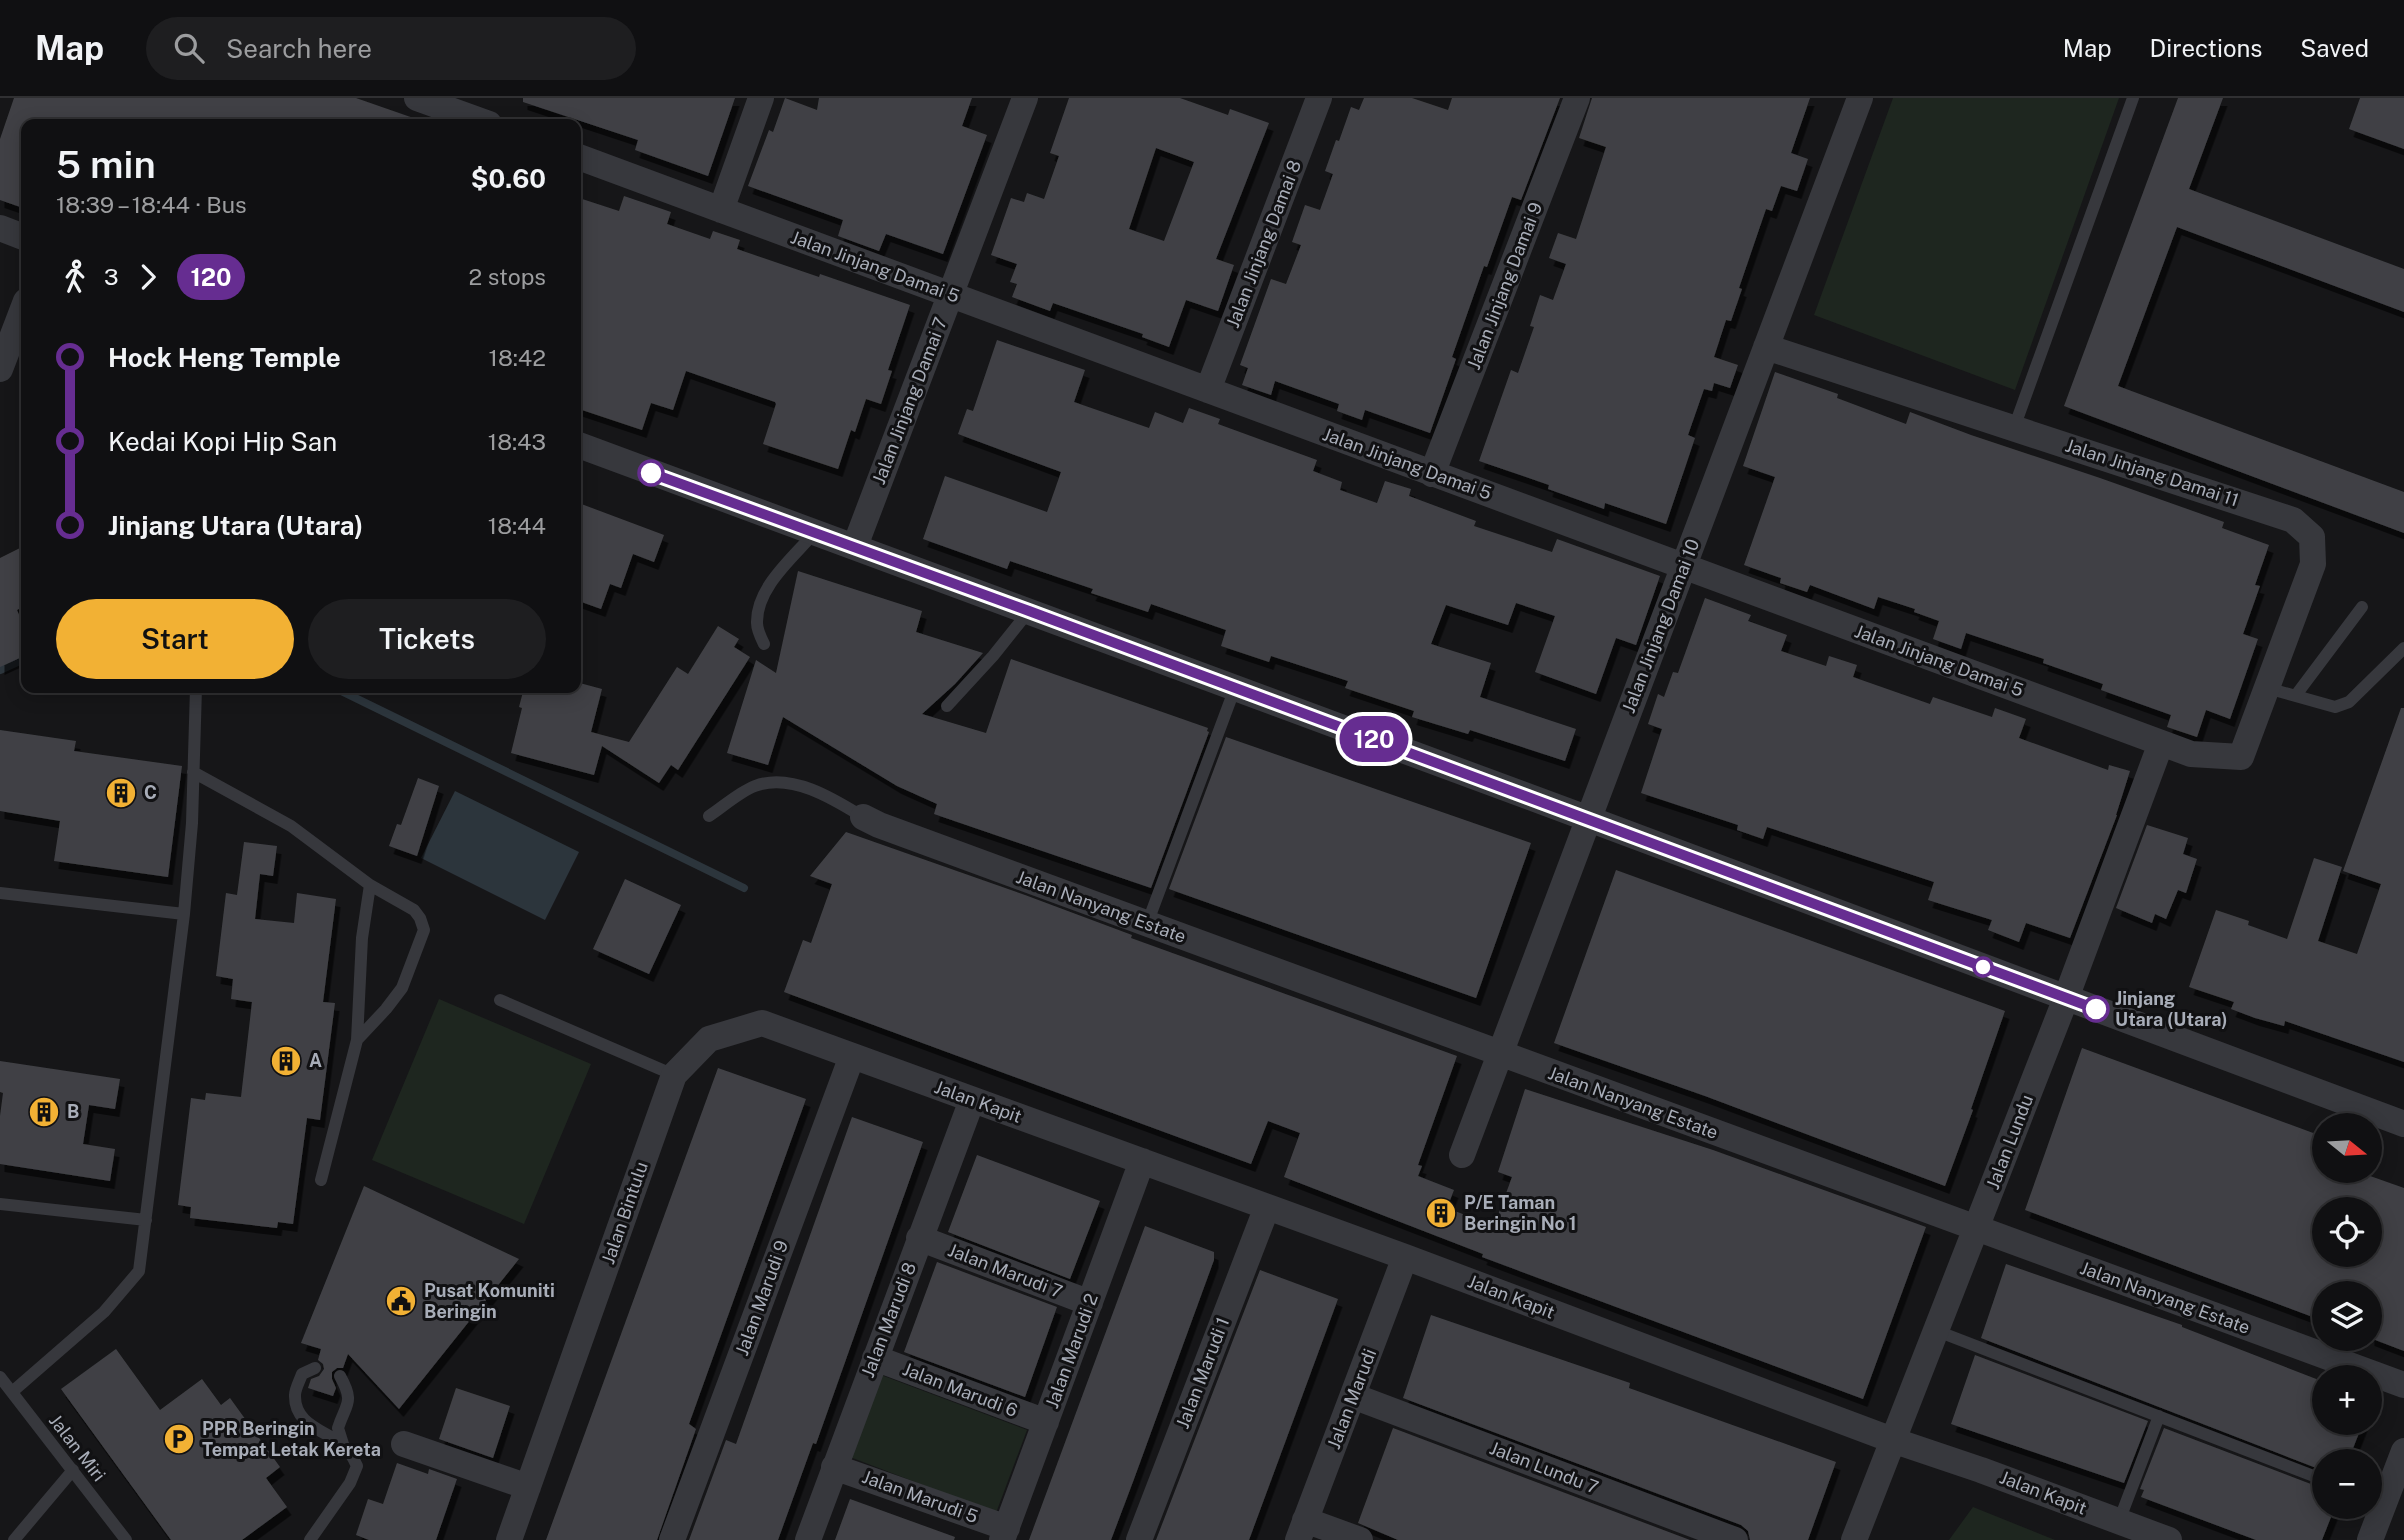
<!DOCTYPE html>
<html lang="en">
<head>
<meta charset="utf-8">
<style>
  :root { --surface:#101012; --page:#1e1e20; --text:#f1f3f6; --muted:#9c9d9f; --line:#303032; --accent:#f2b134 }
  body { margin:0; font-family:"Public Sans",sans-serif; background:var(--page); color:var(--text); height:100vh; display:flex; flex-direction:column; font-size:26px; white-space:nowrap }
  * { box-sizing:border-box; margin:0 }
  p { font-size:23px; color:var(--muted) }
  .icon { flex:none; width:38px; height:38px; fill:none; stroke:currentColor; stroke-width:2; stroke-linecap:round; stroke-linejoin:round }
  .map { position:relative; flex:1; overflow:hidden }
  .sheet { position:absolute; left:21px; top:21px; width:560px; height:574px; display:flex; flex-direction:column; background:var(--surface); border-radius:14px; box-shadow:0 4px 18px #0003,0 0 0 2px var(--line) }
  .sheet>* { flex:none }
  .badge { padding:0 14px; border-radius:23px; font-size:24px; line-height:46px }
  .needle { width:46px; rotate:108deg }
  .tools { position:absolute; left:2312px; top:1015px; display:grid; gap:14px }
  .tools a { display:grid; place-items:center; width:70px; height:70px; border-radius:50%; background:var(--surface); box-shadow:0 4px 18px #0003,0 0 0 2px var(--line); font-size:35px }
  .map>.badge { position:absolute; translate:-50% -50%; box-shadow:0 0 0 4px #fff }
  .legs { display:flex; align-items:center; gap:10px; height:77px; padding:0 35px; font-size:23px }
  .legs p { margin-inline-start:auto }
  .summary { display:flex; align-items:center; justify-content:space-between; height:119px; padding:0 35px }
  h1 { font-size:38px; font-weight:600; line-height:52px }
  .button { display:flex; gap:14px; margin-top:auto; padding:14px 35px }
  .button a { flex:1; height:80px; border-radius:42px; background:var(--accent); color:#111; font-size:28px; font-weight:600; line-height:80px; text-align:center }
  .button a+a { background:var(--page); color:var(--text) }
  ul { padding:0 35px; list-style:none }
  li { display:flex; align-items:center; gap:24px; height:84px; font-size:26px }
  li i { display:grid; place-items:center; width:10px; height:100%; margin:0 9px; background:currentColor }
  li i::after { content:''; width:18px; height:18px; margin:-9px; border:5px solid; border-radius:50%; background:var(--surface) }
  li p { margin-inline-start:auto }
  li:first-child i { background:linear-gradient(#0000 50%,currentColor 0) }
  li:last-child i { background:linear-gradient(currentColor 50%,#0000 0) }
  header { display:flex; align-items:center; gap:42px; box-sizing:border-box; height:98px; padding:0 35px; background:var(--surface); border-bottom:2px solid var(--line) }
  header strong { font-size:33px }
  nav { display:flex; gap:38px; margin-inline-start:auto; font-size:24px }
  .search { width:490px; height:63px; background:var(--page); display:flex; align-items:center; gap:18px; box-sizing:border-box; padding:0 24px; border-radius:38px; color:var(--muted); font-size:26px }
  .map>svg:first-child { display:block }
</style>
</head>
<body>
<header>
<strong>Map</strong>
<div class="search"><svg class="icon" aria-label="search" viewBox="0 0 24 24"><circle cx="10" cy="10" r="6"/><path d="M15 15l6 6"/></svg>Search here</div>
<nav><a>Map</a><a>Directions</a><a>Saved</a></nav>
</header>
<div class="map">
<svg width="2404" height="1442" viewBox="0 0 2404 1442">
  <defs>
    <filter id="shadow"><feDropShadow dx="4.5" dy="8" stdDeviation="0" flood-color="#0009"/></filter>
  </defs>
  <rect width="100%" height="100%" fill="#161618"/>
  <path fill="#1e261f" d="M 1893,0 L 2119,0 L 2015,292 L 1814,217 Z
    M 439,901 L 591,966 L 524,1126 L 372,1062 Z
    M 881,1277 L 1027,1332 L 996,1415 L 850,1359 Z
    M 1973,1409 L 2055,1442 L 1949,1442 Z"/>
  <path fill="#2c353c" d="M 455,693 L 579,754 L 545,822 L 421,760 Z"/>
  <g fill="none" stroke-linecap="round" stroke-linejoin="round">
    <path stroke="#2c353c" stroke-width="8" d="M 0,572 L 26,560
      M 335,590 L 744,790"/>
  </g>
  <path fill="#404145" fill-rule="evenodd" filter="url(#shadow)" d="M 14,0 L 356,0 L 422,23 L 422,26 L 26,26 L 26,111 L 0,102 L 0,41 Z
    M 523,0 L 735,0 L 708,78 L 635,52 L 638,42 L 523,4 Z
    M 785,0 L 817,12 L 819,0 L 972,0 L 962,28 L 987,37 L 943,156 L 886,136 L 879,153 L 838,138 L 843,122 L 748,88 L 769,32 L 773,34 Z
    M 1069,0 L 1180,0 L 1228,17 L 1230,11 L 1269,25 L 1216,161 L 1234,167 L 1218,213 L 1186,202 L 1169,249 L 1142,239 L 1143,236 L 1053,205 L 1050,213 L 1012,199 L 1017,186 L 1010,184 L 1017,166 L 991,157 L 1011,100 L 1024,104 L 1027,95 L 1044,101 L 1059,58 L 1050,55 ZM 1156,50 L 1194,64 L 1164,143 L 1129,131 Z
    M 1364,0 L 1412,0 L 1448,12 L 1452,0 L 1560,0 L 1521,102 L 1512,99 L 1487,169 L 1484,168 L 1452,259 L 1456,261 L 1430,335 L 1365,312 L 1362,322 L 1337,313 L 1339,306 L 1275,283 L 1271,297 L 1242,287 L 1248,270 L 1240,267 L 1271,181 L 1286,186 L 1301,147 L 1292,144 L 1305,107 L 1320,112 L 1333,76 L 1325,73 L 1336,42 L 1339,43 L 1351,9 L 1359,12 Z
    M 1592,0 L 1810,0 L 1791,55 L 1808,61 L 1797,93 L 1781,88 L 1772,113 L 1766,111 L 1739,190 L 1742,191 L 1731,223 L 1726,222 L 1714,259 L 1738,267 L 1730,290 L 1714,285 L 1712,293 L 1704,291 L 1688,337 L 1695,340 L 1666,426 L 1605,405 L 1604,411 L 1548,391 L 1549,387 L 1479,363 L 1511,272 L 1518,275 L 1534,229 L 1530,228 L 1540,197 L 1553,202 L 1566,166 L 1549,160 L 1558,135 L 1576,141 L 1606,49 L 1579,40 Z
    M 2178,0 L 2223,0 L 2189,91 L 2404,171 L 2404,214 L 2177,129 L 2118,288 L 2404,394 L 2404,435 L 2064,308 Z
    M 2360,0 L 2404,0 L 2404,51 L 2349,31 Z
    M 624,98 L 671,114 L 667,126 L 710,141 L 713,133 L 740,142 L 737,151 L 819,179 L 820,176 L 910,207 L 888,272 L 892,273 L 881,306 L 866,301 L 855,334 L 851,332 L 838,371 L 763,346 L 776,306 L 775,304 L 686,273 L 673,312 L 651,305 L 642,332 L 576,310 L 576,99 L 619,113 Z
    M 997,242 L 1085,272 L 1074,304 L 1149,330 L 1155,314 L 1183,325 L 1189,310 L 1220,321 L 1218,326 L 1317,362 L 1313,373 L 1342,384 L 1340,392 L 1377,405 L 1385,383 L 1411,391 L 1409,398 L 1476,423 L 1474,428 L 1552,454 L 1557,441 L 1660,478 L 1636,547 L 1616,540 L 1596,596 L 1535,574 L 1555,518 L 1516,505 L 1508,527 L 1446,507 L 1431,546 L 1491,565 L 1480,599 L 1576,631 L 1565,663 L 1470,632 L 1468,636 L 1412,619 L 1414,613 L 1345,590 L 1348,583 L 1271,558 L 1269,564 L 1221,548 L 1226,532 L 1151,506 L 1148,514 L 1091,495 L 1093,491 L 1010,463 L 1007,471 L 923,441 L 945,378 L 1047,414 L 1061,374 L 958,336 L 967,311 L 973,313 Z
    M 1775,274 L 1838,296 L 1837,300 L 1906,326 L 1910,314 L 1971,337 L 2100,380 L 2224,424 L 2222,430 L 2269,447 L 2255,487 L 2260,488 L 2243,536 L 2258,541 L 2230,621 L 2206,612 L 2197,639 L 2167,629 L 2171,617 L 2101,592 L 2103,586 L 2043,565 L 2044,561 L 1966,535 L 1961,551 L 1933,541 L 1939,523 L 1914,514 L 1915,511 L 1878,499 L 1874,511 L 1810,487 L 1807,494 L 1780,485 L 1781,480 L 1744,467 L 1775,379 L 1743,368 Z
    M 576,404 L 664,437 L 654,464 L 633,456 L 621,490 L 610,486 L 601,511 L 576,502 Z
    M 26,447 L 26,507 L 17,512 L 26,533 L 26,557 L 0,569 L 0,460 Z
    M 798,473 L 922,513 L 916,534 L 983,555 L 955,586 L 922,616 L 986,635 L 1011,561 L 1208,630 L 1207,633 L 1209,634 L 1151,790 L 934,716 L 937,706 L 897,688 L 783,619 L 768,667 L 727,655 L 756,562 L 776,575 Z
    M 1705,500 L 1751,517 L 1748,523 L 1787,537 L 1781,553 L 1826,568 L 1829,558 L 1857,567 L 1853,579 L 1930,606 L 1933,599 L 1992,619 L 1995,610 L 2026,621 L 2019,640 L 2108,672 L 2109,667 L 2130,673 L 2116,717 L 2117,717 L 2070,840 L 2026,825 L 2019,844 L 1988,832 L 1992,822 L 1928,802 L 1934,784 L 1767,729 L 1763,741 L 1737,732 L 1738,727 L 1641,695 L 1662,631 L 1648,626 L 1658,596 L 1664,599 L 1673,574 L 1678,575 Z
    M 718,528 L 739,541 L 734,549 L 750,559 L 678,672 L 671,667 L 659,685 L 602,648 L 594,677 L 511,655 L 522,610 L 519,609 L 524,590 L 576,590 L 576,584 L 602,591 L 591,634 L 629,644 L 677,569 L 688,576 Z
    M 2401,610 L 2404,610 L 2404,964 L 2285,923 L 2284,928 L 2255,920 L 2231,911 L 2234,904 L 2189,889 L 2216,812 L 2249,823 L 2248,827 L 2287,841 L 2314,760 L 2342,769 L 2318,843 L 2357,856 L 2381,786 L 2343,773 Z
    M 0,632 L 76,643 L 74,653 L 182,668 L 168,779 L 54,763 L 60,723 L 0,713 Z
    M 1226,639 L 1531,745 L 1476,900 L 1169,791 Z
    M 418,680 L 439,688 L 417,758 L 389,748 L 397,726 L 401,727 Z
    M 2147,727 L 2188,740 L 2183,756 L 2197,761 L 2186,795 L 2178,792 L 2166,821 L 2155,816 L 2152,825 L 2116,810 Z
    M 846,734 L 1025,797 L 1132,837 L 1131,840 L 1457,958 L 1418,1067 L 1422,1068 L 1418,1078 L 1454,1092 L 1447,1110 L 1494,1128 L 1512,1079 L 1498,1074 L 1525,991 L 1713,1052 L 1926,1129 L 1863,1301 L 1482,1159 L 1483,1156 L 1284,1079 L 1300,1035 L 1268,1023 L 1251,1066 L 784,894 L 803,842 L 811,845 L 832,786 L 810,778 Z
    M 244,744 L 277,748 L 273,778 L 260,776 L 255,821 L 294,825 L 297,795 L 336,801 L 323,904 L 335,905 L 320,1022 L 307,1020 L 293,1126 L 278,1124 L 277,1130 L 190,1120 L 191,1109 L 178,1107 L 191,1000 L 205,1002 L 206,995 L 241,999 L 252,904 L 231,901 L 233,881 L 216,878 L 226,795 L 237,797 Z
    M 1616,772 L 2005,913 L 1971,1011 L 1973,1012 L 1945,1088 L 1705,998 L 1554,945 Z
    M 625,781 L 681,807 L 649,876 L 593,851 Z
    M 2082,950 L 2324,1039 L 2324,1073 L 2356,1073 L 2404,1090 L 2404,1253 L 2370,1240 L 2370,1195 L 2318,1195 L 2310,1218 L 2025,1112 ZM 2324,1111 L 2370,1111 L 2370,1157 L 2324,1157 Z
    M 0,963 L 120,981 L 115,1011 L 89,1007 L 83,1046 L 115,1051 L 110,1083 L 0,1066 L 0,1018 L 3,995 L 0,994 Z
    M 718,970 L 806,1001 L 689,1326 L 696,1331 L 657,1442 L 546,1442 Z
    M 852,1019 L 923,1044 L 816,1346 L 813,1345 L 778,1442 L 689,1442 L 726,1342 L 736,1346 Z
    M 977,1057 L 1100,1103 L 1070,1181 L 948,1134 Z
    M 364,1088 L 519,1161 L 399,1311 L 348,1256 L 343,1270 L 337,1270 L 332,1274 L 332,1281 L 336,1290 L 333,1298 L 308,1290 L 311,1281 L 319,1278 L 324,1271 L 323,1266 L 318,1262 L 321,1251 L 301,1245 Z
    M 1145,1128 L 1214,1154 L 1214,1162 L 1134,1381 L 1111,1442 L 1029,1442 Z
    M 937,1164 L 1057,1209 L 1025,1299 L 904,1254 Z
    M 2006,1166 L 2182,1227 L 2182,1229 L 2324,1284 L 2324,1325 L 2363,1325 L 2348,1363 L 2324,1363 L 2324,1373 L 1981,1240 Z
    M 1260,1172 L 1338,1201 L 1249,1442 L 1156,1442 Z
    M 1431,1217 L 1630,1285 L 1629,1290 L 1836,1364 L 1808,1442 L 1750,1442 L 1748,1433 L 1741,1427 L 1403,1300 Z
    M 116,1251 L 160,1312 L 202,1281 L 221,1307 L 230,1300 L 280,1369 L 266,1380 L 287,1409 L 242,1442 L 171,1442 L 61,1291 Z
    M 1975,1257 L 2148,1323 L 2124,1385 L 1951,1326 Z
    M 456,1290 L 510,1308 L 493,1360 L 439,1341 Z
    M 1393,1330 L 1690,1442 L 1398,1442 L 1358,1425 Z
    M 2164,1330 L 2324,1391 L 2324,1409 L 2335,1409 L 2322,1442 L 2256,1442 L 2141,1399 L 2144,1392 L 2140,1391 Z
    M 397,1365 L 428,1376 L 429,1371 L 457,1381 L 436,1442 L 369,1442 L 356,1437 L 368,1401 L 383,1406 Z
    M 850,1401 L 955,1439 L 954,1442 L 835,1442 Z"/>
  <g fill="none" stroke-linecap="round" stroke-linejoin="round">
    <path stroke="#37383d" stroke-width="12" d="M 2014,330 L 2133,0
      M 764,546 C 761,540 757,532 757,525 C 756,489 794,459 815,434
      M 2267,590 L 2335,609 L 2349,604 L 2404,550
      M 2296,597 L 2362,509
      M 947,608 L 993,558 L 1029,513
      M 193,674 L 291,728 L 370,787 L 362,840 L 357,942 L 321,1082
      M 709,718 C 723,709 739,694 755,688 C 791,674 834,701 863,719
      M 0,795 L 184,816
      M 1147,826 L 1235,590
      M 500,902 L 674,977
      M 357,942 L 386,911 L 402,890 L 424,832 L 420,820 L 414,812 L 370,787
      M 0,1106 L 146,1122
      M 1937,1233 L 2324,1382
      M 340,1278 C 355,1305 346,1305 338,1330 L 343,1346
      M 0,1279 L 126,1442
      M 12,1294 L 104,1214 L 139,1173 L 184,816 L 192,725 L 196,590
      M 2119,1423 L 2159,1318
      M 14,1442 L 73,1372
      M 310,1442 L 350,1385 L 357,1368 C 353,1359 349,1352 342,1346 C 323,1332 294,1326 295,1297 C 295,1291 300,1282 302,1276 L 315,1270"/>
    <path stroke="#37383d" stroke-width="26" d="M 417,0 L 489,26
      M 576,58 L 2191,656 L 2241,659 L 2313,466 L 2312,439 L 2293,422 L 1766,249
      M 721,112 L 761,0
      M 0,130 L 26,140
      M 0,271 L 26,203
      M 1208,292 L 1319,0
      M 576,346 L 1589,721 L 2404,1026
      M 1432,376 L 1577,0
      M 855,448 L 1025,0
      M 863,719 L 879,727 L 2404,1287
      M 1462,1057 L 1860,0
      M 919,1140 L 1090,1205
      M 875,1260 L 1046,1324
      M 1353,1298 L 1735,1442
      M 404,1346 L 528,1389
      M 834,1369 L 1007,1430
      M 1305,1422 L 1360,1442
      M 509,1442 L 674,977 L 709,941 L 762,925 L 1405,1159 L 1895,1343 L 1981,1372 L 2169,1442
      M 672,1442 L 852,958
      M 808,1442 L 972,1002
      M 1002,1442 L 1142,1063
      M 1139,1442 L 1267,1109
      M 1298,1442 L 1405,1159
      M 1854,1442 L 2066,900 L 2161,645
      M 2370,1442 L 2404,1353"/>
  </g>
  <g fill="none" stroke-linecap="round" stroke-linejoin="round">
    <g stroke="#fff" stroke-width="16">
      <path id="line-1" d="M 651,375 L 1029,513 L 2096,911"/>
    </g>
    <use href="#line-1" stroke="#662d91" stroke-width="10"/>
  </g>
  <defs>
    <g id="building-disc" transform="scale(1.575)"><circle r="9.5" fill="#f2b134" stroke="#111113"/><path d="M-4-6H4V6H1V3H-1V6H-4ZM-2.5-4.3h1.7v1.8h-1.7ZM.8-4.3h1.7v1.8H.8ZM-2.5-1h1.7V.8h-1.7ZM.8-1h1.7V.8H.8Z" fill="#111"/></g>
    <g id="civic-disc" transform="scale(1.575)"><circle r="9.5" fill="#f2b134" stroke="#111113"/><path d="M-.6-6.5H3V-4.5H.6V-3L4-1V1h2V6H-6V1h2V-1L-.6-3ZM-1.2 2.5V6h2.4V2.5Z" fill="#111"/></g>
    <g id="parking-disc" transform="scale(1.575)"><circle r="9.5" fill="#f2b134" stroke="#111113"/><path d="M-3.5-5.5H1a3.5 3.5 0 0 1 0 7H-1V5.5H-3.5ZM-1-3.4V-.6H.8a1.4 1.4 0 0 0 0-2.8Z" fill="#111"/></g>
  </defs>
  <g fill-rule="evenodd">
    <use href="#building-disc" x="121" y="695"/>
    <use href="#building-disc" x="286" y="963"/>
    <use href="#building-disc" x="44" y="1014"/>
    <use href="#building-disc" x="1441" y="1115"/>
    <use href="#civic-disc" x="401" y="1203"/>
    <use href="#parking-disc" x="179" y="1341"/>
  </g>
  <g fill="#fff" stroke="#662d91" stroke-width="3.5">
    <circle cx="651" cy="375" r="12"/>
    <circle cx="1983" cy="869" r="9"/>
    <circle cx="2096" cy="911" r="12"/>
  </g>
  <g text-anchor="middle" stroke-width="6" stroke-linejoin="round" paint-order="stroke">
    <g font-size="18" fill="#a8adb8" stroke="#111113">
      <text transform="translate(1264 146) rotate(-69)" y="6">Jalan Jinjang Damai 8</text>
      <text transform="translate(875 169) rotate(20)" y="6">Jalan Jinjang Damai 5</text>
      <text transform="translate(1505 188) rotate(-69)" y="6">Jalan Jinjang Damai 9</text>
      <text transform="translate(910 303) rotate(-69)" y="6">Jalan Jinjang Damai 7</text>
      <text transform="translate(1407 366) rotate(20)" y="6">Jalan Jinjang Damai 5</text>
      <text transform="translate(2152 375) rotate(18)" y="6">Jalan Jinjang Damai 11</text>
      <text transform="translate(1661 528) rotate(-69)" y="6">Jalan Jinjang Damai 10</text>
      <text transform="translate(1939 563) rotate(20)" y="6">Jalan Jinjang Damai 5</text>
      <text transform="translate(1101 809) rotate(20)" y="6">Jalan Nanyang Estate</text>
      <text transform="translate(978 1004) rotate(20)" y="6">Jalan Kapit</text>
      <text transform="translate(1633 1005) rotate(20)" y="6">Jalan Nanyang Estate</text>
      <text transform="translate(2010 1044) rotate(-69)" y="6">Jalan Lundu</text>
      <text transform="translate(625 1115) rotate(-71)" y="6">Jalan Bintulu</text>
      <text transform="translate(1005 1173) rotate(21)" y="6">Jalan Marudi 7</text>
      <text transform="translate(1511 1199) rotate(21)" y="6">Jalan Kapit</text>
      <text transform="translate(762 1200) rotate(-70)" y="6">Jalan Marudi 9</text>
      <text transform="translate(2165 1200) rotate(20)" y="6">Jalan Nanyang Estate</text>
      <text transform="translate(889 1222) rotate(-69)" y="6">Jalan Marudi 8</text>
      <text transform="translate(1072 1253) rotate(-70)" y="6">Jalan Marudi 2</text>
      <text transform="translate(1203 1275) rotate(-69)" y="6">Jalan Marudi 1</text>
      <text transform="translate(960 1292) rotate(21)" y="6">Jalan Marudi 6</text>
      <text transform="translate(1352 1301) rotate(-69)" y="6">Jalan Marudi</text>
      <text transform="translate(77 1350) rotate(52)" y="6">Jalan Miri</text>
      <text transform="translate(1544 1370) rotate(21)" y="6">Jalan Lundu 7</text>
      <text transform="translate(2043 1395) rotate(21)" y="6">Jalan Kapit</text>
      <text transform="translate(920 1399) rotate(20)" y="6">Jalan Marudi 5</text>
    </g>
    <g font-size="18" font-weight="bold" fill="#a8adb8" stroke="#111113" text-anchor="start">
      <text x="144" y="701">C</text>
      <text x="309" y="969">A</text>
      <text x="67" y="1020">B</text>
      <text x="1464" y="1111">P/E Taman<tspan x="1464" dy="21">Beringin No 1</tspan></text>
      <text x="424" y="1199">Pusat Komuniti<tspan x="424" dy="21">Beringin</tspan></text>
      <text x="202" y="1337">PPR Beringin<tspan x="202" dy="21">Tempat Letak Kereta</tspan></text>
    </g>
    <g font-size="18" font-weight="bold" fill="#a8adb8" stroke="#111113" text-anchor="start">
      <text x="2115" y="907">Jinjang<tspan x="2115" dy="21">Utara (Utara)</tspan></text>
    </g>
  </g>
</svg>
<div class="tools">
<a><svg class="needle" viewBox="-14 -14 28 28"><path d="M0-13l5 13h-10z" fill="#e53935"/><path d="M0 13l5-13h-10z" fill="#9c9d9f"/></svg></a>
<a><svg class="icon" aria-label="locate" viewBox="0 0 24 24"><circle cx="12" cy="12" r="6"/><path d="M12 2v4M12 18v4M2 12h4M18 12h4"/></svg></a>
<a><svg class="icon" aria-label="layers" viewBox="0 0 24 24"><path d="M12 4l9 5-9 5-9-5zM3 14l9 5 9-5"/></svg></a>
<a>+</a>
<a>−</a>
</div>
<b class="badge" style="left:1374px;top:641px;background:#662d91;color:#fff">120</b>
<section class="sheet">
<div class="summary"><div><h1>5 min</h1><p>18:39 – 18:44 · Bus</p></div><b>$0.60</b></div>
<div class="legs"><svg class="icon" aria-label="walk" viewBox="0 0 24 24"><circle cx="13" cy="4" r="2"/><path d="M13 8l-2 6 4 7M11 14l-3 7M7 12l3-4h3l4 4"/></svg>3<svg class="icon" aria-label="forward" viewBox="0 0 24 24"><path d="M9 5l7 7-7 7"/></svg><b class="badge" style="background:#662d91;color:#fff">120</b><p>2 stops</p></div>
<ul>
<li><i style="color:#662d91"></i><b>Hock Heng Temple</b><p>18:42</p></li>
<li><i style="color:#662d91"></i><span>Kedai Kopi Hip San</span><p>18:43</p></li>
<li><i style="color:#662d91"></i><b>Jinjang Utara (Utara)</b><p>18:44</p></li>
</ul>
<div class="button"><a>Start</a><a>Tickets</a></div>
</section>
</div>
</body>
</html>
